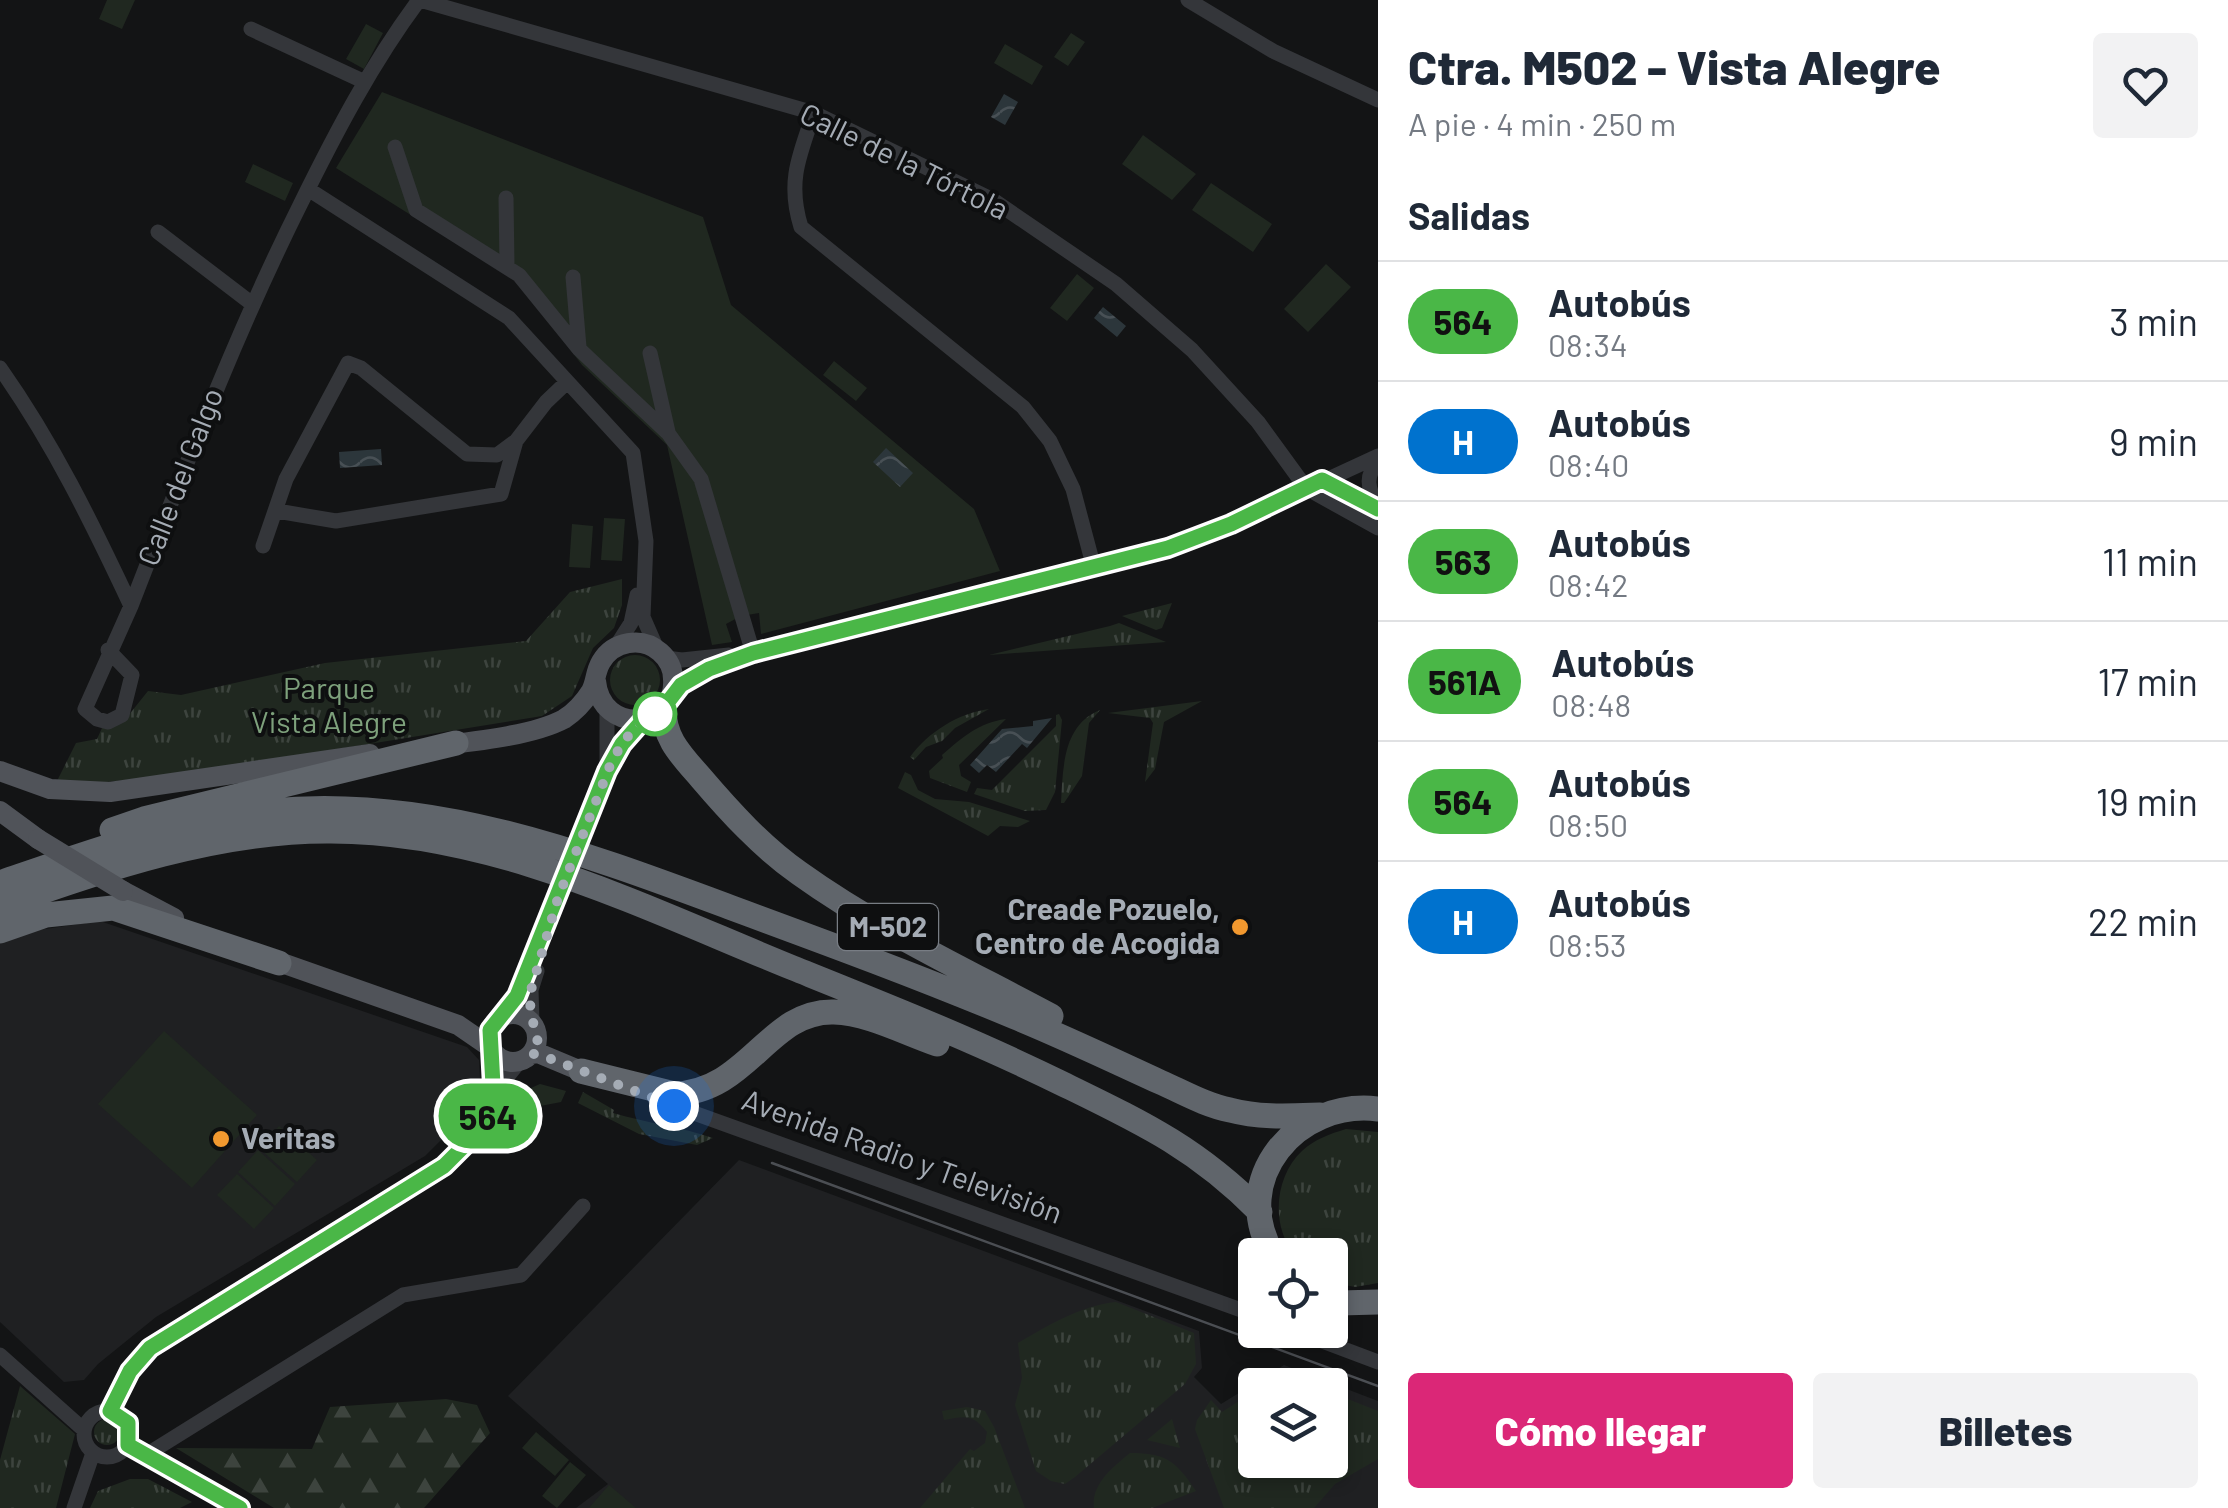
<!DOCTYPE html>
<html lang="es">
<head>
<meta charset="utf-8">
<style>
  :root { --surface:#fff; --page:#f2f2f3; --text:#1f2937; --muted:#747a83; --line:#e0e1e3; --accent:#db2777 }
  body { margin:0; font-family:Barlow,sans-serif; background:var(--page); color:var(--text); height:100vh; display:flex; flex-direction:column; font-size:38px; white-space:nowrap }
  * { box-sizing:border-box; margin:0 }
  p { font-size:32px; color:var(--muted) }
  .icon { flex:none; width:55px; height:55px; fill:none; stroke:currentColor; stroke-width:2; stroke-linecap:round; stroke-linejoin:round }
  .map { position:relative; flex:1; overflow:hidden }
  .sheet { display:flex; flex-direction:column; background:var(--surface); width:850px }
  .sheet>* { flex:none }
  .badge { padding:0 20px; border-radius:32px; font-size:35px; line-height:65px }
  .buttons { position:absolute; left:1238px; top:1238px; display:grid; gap:20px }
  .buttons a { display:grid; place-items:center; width:110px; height:110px; border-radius:10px; background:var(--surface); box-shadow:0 5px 15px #0003; font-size:50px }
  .you { position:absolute; width:50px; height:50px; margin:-25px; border:8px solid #fff; border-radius:50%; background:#1a73e8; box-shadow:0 0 0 15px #1a73e833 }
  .map>.badge { position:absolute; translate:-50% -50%; box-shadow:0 0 0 5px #fff }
  h2 { padding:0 30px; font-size:38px; line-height:90px }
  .round { display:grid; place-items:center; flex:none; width:105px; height:105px; border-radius:10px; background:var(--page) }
  .summary { display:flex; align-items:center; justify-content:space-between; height:170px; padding:0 30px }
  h1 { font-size:48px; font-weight:800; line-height:75px }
  .cta { display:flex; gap:20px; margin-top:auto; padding:20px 30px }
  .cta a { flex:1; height:115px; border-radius:10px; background:var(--accent); color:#fff; font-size:40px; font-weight:800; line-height:115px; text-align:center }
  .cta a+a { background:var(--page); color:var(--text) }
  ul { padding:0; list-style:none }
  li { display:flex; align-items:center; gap:30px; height:120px; padding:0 30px; border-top:2px solid var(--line) }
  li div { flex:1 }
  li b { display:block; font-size:38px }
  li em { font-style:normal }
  li .badge { min-width:110px; font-weight:700; text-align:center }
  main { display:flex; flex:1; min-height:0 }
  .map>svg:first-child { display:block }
</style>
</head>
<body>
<main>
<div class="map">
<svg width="1378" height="1508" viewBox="0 0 1378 1508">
  <defs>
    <pattern id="grass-tufts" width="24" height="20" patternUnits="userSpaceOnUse" patternTransform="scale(2.5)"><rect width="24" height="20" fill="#202820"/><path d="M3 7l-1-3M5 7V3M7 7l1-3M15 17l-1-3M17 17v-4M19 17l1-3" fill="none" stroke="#3d443e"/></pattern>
    <pattern id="forest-firs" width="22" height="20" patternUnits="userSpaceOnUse" patternTransform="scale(2.5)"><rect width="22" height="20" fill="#202820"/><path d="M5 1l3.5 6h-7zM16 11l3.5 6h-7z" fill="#3d443e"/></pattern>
    <pattern id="water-waves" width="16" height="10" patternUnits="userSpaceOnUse" patternTransform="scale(2.5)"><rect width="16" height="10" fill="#2c363b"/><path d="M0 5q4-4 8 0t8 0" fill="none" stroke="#485055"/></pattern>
  </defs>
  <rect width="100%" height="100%" fill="#131415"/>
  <path fill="#1f2022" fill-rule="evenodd" d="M 100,921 L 467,1047 L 479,1060 L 480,1078 L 459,1122 L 425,1156 L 156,1317 L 98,1364 L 84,1380 L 64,1382 L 0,1322 L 0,943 L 38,930 Z
    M 739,1160 L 1199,1331 L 1202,1368 L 1194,1377 L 1221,1404 L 1284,1365 L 1378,1401 L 1378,1508 L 576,1508 L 608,1484 L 508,1396 ZM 1255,1385 L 1330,1385 L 1330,1460 L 1255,1460 Z"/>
  <path fill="url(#grass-tufts)" d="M 622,579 L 622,605 L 614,628 L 593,648 L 572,696 L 542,716 L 189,773 L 62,787 L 56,783 L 76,743 L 97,739 L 102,728 L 124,721 L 148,691 L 181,695 L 325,663 L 526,641 L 570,592 Z
    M 1172,603 L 1162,628 L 1156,630 L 1122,616 Z
    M 1119,623 L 1166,642 L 989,655 L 1110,626 Z
    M610 680a25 25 0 1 1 50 0a25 25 0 1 1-50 0Z
    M 1202,701 L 1164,722 L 1155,769 L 1145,782 L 1153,723 L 1150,718 L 1108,713 Z
    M 989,709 L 955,728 L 942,741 L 926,747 L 914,760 L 910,757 C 928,732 959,713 989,709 Z
    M 1100,710 L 1089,723 L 1082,776 L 1064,803 L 1061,803 C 1063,767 1063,725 1100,710 Z
    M 1059,714 L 1062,720 L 1055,792 L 1046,810 L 1025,811 L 974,794 L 977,788 L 992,790 L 1056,726 L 1056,715 Z
    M 1006,719 L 959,765 L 961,776 L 971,782 L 967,792 L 930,778 L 929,771 L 943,758 L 942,755 C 963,737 978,723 1006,719 Z
    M 905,772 L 911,775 L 918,790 L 935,799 L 969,802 L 1030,821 L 1018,827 L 1000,826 L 988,836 L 898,788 Z
    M 540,1084 L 566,1091 L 561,1102 L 524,1109 L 518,1114 L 515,1107 L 520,1093 Z
    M 583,1092 L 614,1110 L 613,1113 C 647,1123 681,1127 713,1138 L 697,1145 L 639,1134 L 578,1103 Z
    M 1346,1129 L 1378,1132 L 1378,1283 L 1355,1287 L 1330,1282 L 1330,1255 L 1295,1255 C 1270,1226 1275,1176 1302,1151 C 1315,1139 1330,1134 1346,1129 Z
    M 1116,1302 L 1194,1333 L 1196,1364 L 1185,1384 L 1075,1477 L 1065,1484 L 1051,1481 L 1036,1471 L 1015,1405 L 1022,1378 L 1018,1343 C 1047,1326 1082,1305 1116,1302 Z
    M 20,1386 L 75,1434 L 56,1508 L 0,1508 L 0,1460 Z
    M 1255,1391 L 1255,1460 L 1330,1460 L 1330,1392 L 1378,1411 L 1378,1459 L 1335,1484 L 1314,1508 L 1224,1508 L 1195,1429 L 1197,1420 L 1211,1400 L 1222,1412 Z
    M 967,1407 L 985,1411 L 994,1427 L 1025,1508 L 920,1508 L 970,1449 L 974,1451 L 985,1443 L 987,1432 C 973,1414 965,1416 944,1420 L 942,1411 Z
    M 1172,1419 L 1180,1448 L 1147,1440 Z
    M94 1432a13 13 0 1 1 26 0a13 13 0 1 1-26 0Z
    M 1130,1453 C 1166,1453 1176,1461 1196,1491 L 1152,1508 L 1094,1508 C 1091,1484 1113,1467 1130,1453 Z
    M 130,1479 L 148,1479 L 192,1502 L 180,1508 L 90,1508 L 98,1491 Z"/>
  <path fill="url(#forest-firs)" d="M 446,1399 L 477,1405 L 490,1433 L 424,1508 L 274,1508 L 176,1448 L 312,1449 L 330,1407 Z"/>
  <path fill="#202820" d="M 107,0 L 135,0 L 122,29 L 99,19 Z
    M 366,24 L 383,33 L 364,69 L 346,59 Z
    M 1071,33 L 1085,42 L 1068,66 L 1054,57 Z
    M 1005,44 L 1043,66 L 1032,85 L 994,63 Z
    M 382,92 L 703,217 L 731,305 L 974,509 L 1000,571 L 761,634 L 759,613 L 741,616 L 726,624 L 732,642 L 712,645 L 667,445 L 582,365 L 519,283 L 336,168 Z
    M 1143,135 L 1196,174 L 1172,200 L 1122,164 Z
    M 253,164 L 293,183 L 285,201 L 245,182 Z
    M 1211,183 L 1272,224 L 1253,252 L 1192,210 Z
    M 1326,264 L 1351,287 L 1308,332 L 1284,309 Z
    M 1077,274 L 1094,288 L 1067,321 L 1050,308 Z
    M 834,361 L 867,388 L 856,401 L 823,375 Z
    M 604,518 L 625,519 L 622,561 L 601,560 Z
    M 572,524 L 593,526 L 590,568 L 569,567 Z
    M 164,1031 L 257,1115 L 192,1188 L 98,1104 Z
    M 279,1126 L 317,1160 L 297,1182 L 259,1148 Z
    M 258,1150 L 295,1184 L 275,1206 L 238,1172 Z
    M 237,1174 L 274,1208 L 254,1229 L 217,1195 Z
    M 536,1432 L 569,1460 L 555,1476 L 522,1448 Z
    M 570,1462 L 586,1475 L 557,1508 L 542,1496 Z
    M 609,1485 L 636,1508 L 589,1508 Z"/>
  <path fill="url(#water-waves)" d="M 1004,94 L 1018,102 L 1005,125 L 991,117 Z
    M 1103,307 L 1126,326 L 1117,337 L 1094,318 Z
    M 886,448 L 913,473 L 900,487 L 873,462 Z
    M 381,449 L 382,465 L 340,468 L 339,452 Z
    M 1052,718 L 1027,748 L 1022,744 L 996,772 L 987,765 L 979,773 L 970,765 L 1002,729 L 1033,726 L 1033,721 Z"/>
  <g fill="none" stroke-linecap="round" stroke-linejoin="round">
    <path stroke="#34363a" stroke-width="15" d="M 420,0 L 814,113 L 993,200 L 1116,284 L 1192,350 L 1258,422 L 1306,488 L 1378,528
      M 1188,0 L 1273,51 L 1378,100
      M 251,29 L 365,82
      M 814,113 C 799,156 787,182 801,227 L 1023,407 L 1050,441 L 1073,489 L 1094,568
      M 395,147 L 416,210 L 519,275 L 579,349 L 668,433 L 701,479 L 753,653
      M 308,189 L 509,318 L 633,453 L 646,541 L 643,617 L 657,649
      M 506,198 L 507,265
      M 158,232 L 251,303
      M 573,277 L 579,347
      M 650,353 L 668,432
      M 0,368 C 53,443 92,523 131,606
      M 1378,463 C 1364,476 1368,490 1378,505
      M 1322,480 L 1378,509
      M 277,511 L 336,521 L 501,494 L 516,441
      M 263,546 L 286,479 L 348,363 L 361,368 L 467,454 L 497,455 L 516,441 L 546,402 L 567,382
      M 615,648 L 631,623 L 637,595
      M 108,650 L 132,675 L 122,715 L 108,722 L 97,719 L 85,709 L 131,606 C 184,470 235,335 300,205 C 335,134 372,63 419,0
      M 666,658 L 682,660 L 729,655
      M 671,694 L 709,669 L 753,653 L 1168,548 L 1231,524 L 1378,456
      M 607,709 L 607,764
      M 585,830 L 613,758 L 643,719
      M 503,1015 L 517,996 L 558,899
      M 532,1021 L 531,990 L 537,971
      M 494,1053 L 494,1099
      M 655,1099 L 1255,1315
      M 1293,1330 L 1378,1362
      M 0,1355 L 84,1430
      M84 1434a23 23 0 1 1 46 0a23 23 0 1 1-46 0Z
      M 110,1411 L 130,1371 L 150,1349 L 443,1166 L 481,1129 L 507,1077 L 520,1061
      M 140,1452 L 240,1508
      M 146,1455 L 403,1295 L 521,1275 L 583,1206
      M 74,1508 L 93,1453"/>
    <path stroke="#505359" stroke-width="20" d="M 444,745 C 478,741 534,735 564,719 C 575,712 584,702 591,691 C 596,682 595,672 601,662 C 613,641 642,636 660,652 C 668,659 673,669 673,679 C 677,729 601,736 596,681
      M 0,771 L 50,789 L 110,792 L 370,754
      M 0,811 L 38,839
      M 123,891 L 174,918
      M 265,957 L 458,1025 L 490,1047
      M489 1038a24 24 0 1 1 48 0a24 24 0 1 1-48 0Z
      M 531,1054 L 538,1053 L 581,1071"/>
    <path stroke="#60656b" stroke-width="25" d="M 664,707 C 663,738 681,755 701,778 C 730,812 762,847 799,873 C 877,929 967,971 1051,1016
      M 112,830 L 144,819 L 456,743
      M 0,883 C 87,853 177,820 270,811 C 431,795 584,853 732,908 C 827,943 922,978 1015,1017 C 1064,1037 1112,1060 1160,1082 C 1183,1092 1205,1105 1230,1110 C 1260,1118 1290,1116 1320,1115
      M 0,906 C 106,869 218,830 331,831 C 494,831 645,908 793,968 C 885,1005 976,1041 1065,1085 C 1143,1123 1198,1149 1260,1212
      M 0,931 L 46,915 L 113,908 L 279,963
      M 581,1071 L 674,1094 C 749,1092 768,1010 834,1012 C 868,1013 905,1033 937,1044
      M 1273,1255 C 1228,1179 1297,1099 1378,1109
      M 1330,1300 L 1340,1303 L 1378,1302"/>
    <path stroke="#4b4e53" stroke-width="2.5" d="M 772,1163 L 1378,1386"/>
    <path stroke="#34363a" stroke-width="15" d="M 558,899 L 585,830"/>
    <path stroke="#505359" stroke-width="20" d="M 38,839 L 123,891"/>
  </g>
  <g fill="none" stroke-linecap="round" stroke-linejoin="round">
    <g stroke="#fff" stroke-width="22">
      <path id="line" d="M 240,1508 L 128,1445 L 128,1423 L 110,1411 L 130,1371 L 150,1348 L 444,1166 L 481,1129 L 494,1104 L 490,1030 L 517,996 L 607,771 L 622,744 L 644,719 L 664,707 L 681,685 L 709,669 L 753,653 L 1168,548 L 1231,524 L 1322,480 L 1378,509"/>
    </g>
    <use href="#line" stroke="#4ab747" stroke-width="15"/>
    <path stroke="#a5acb5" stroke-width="10" stroke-dasharray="0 18" d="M 655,714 L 644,719 L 631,732 L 613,758 L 558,898 L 531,990 L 530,1012 L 538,1039 L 531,1054 L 538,1054 L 674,1106"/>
  </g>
  <circle fill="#fff" stroke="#4ab747" stroke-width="5" cx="655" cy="714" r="20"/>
  <g fill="#f1982f" stroke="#0e0f10" stroke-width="4">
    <circle cx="1240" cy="927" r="10"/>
    <circle cx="221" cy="1139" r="10"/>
  </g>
  <g text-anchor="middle" stroke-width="8" stroke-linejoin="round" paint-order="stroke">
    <rect fill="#0e0f10" stroke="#787d84" stroke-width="2.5" x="838" y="904" width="100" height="46" rx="8"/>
    <g font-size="28" font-weight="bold" fill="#a5acb5">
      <text x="888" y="937">M-502</text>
    </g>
    <g font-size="30" fill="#a5acb5" stroke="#0e0f10">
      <text transform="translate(904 162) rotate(26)" y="10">Calle de la Tórtola</text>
      <text transform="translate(181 477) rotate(-69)" y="10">Calle del Galgo</text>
      <text transform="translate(902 1157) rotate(20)" y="10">Avenida Radio y Televisión</text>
    </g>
    <g font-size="30" fill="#7ea17c" stroke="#0e0f10">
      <text x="329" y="699">Parque<tspan x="329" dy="34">Vista Alegre</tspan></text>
    </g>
    <g font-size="30" font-weight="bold" fill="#a5acb5" stroke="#0e0f10" text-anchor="end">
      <text x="1220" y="920">Creade Pozuelo,<tspan x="1220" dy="34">Centro de Acogida</tspan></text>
      <text x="241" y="1149" text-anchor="start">Veritas</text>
    </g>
  </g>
</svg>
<div class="buttons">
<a><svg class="icon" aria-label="locate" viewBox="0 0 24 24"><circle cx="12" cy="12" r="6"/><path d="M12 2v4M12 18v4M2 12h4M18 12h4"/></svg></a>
<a><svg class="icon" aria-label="layers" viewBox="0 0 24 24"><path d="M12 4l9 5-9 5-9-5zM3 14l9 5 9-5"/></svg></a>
</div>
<div class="you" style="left:674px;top:1106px"></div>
<b class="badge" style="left:488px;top:1116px;background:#4ab747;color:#111">564</b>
</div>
<section class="sheet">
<div class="summary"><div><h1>Ctra. M502 - Vista Alegre</h1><p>A pie · 4 min · 250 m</p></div><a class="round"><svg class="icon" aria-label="heart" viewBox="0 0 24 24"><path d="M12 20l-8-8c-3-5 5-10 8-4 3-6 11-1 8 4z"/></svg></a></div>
<h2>Salidas</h2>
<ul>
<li><span class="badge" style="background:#4ab747;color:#111">564</span><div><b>Autobús</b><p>08:34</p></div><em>3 min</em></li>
<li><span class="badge" style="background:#0072ce;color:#fff">H</span><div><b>Autobús</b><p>08:40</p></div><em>9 min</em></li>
<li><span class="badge" style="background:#4ab747;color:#111">563</span><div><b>Autobús</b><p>08:42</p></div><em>11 min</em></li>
<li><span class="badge" style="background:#4ab747;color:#111">561A</span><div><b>Autobús</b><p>08:48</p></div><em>17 min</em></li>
<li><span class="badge" style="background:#4ab747;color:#111">564</span><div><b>Autobús</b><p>08:50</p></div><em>19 min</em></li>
<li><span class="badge" style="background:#0072ce;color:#fff">H</span><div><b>Autobús</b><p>08:53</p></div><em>22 min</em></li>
</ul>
<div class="cta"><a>Cómo llegar</a><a>Billetes</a></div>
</section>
</main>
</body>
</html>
